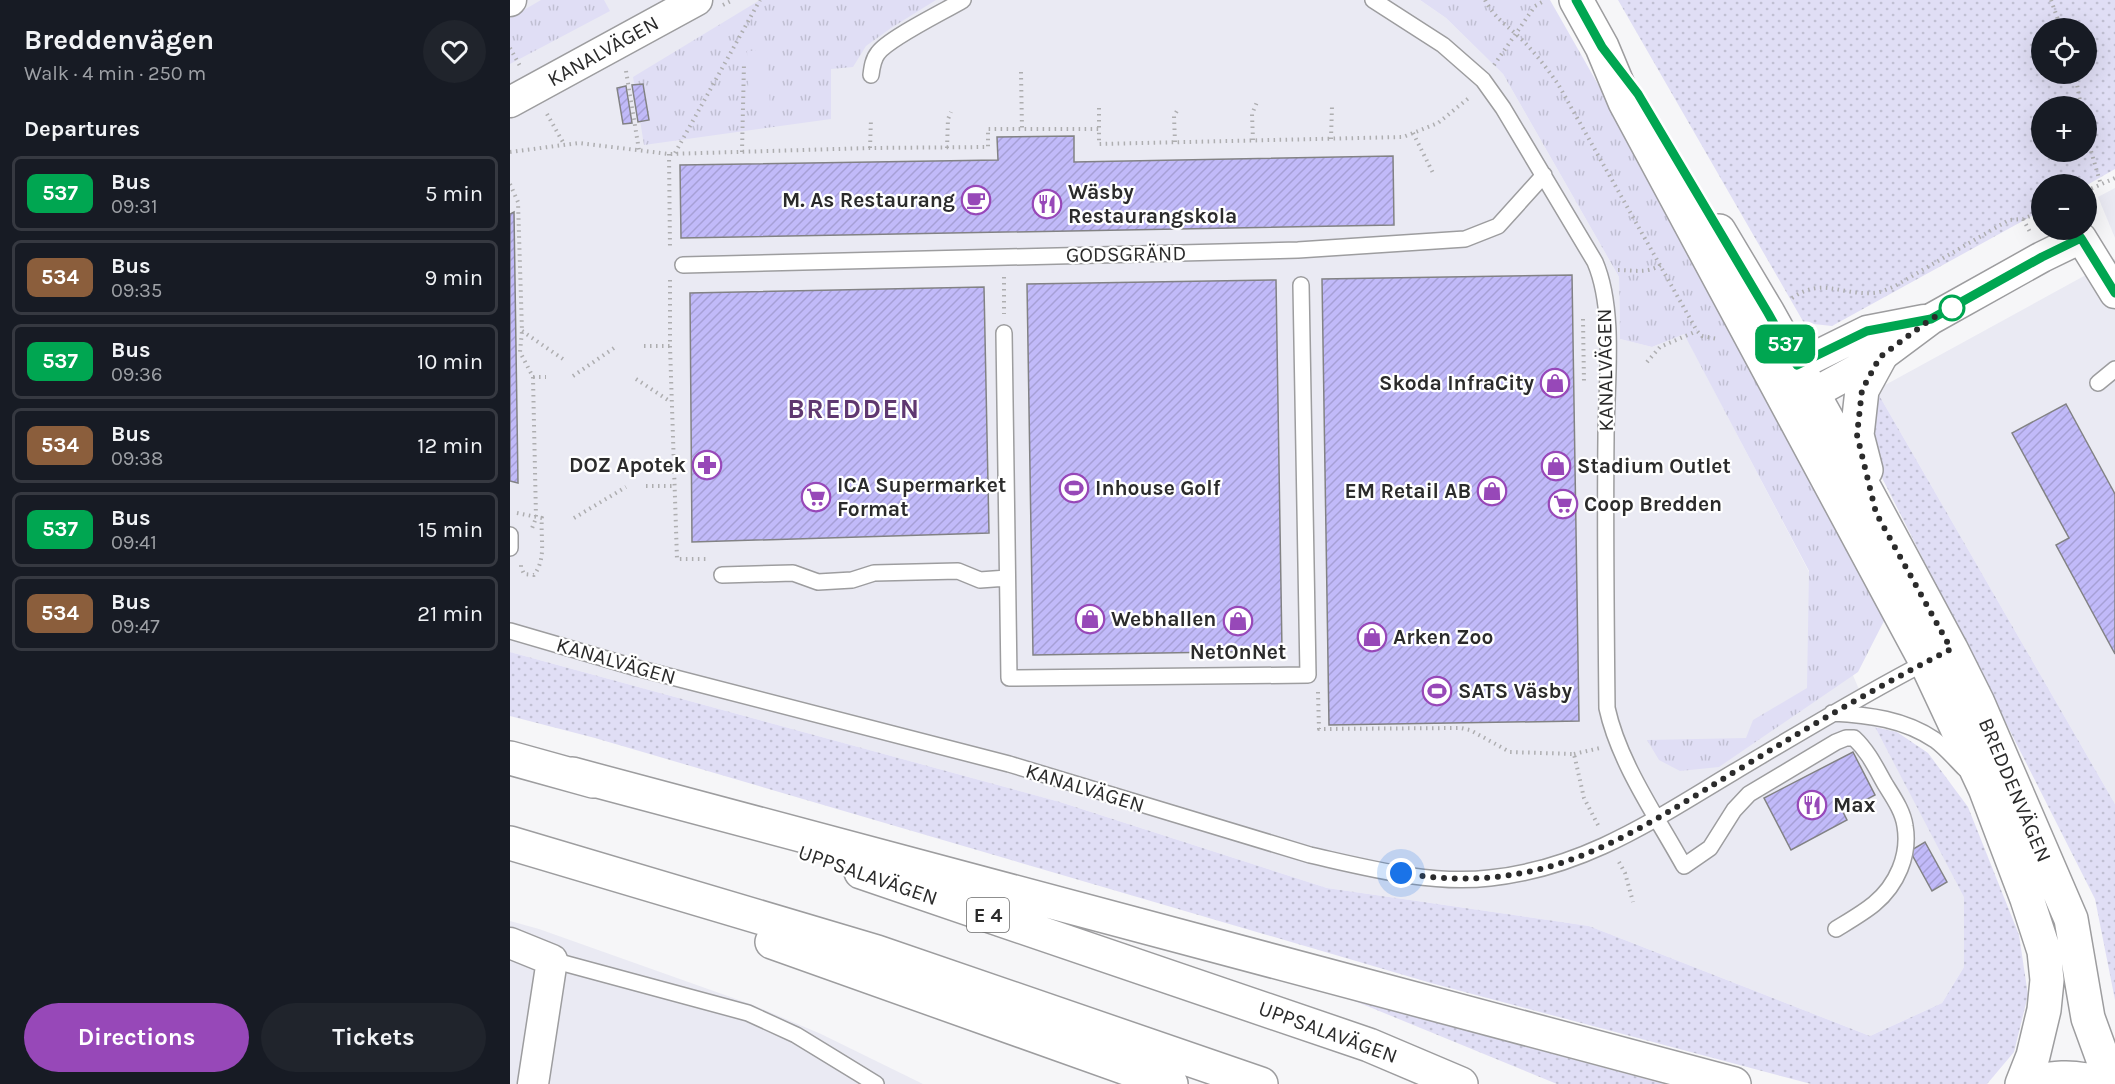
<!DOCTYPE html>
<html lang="en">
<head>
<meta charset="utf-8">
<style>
  :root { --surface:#171b24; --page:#20242c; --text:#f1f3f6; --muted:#9ea1a6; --line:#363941; --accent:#9748b8 }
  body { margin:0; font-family:Karla,sans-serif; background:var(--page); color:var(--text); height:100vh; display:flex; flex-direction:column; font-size:22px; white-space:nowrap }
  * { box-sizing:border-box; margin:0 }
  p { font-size:20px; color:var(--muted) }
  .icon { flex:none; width:33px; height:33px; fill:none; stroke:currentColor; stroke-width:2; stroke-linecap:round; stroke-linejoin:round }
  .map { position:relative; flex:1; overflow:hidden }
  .panel { display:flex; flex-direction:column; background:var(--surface); width:510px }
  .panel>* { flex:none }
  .badge { padding:0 12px; border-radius:9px; font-size:21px; line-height:39px }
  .buttons { position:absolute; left:1521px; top:18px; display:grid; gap:12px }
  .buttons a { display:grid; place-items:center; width:66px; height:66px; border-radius:50%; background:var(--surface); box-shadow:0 6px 24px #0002; font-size:30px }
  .you { position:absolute; width:30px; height:30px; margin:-15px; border:4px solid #fff; border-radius:50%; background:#1a73e8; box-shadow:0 0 0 9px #1a73e833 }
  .map>.badge { position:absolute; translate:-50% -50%; box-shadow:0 0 0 3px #fff }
  h2 { padding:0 24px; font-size:22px; line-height:54px }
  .round { display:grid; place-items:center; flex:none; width:63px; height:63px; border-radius:32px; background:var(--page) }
  .head { display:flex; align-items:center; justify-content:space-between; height:102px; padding:0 24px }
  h1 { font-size:28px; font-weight:700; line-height:45px }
  .action { display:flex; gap:12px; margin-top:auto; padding:12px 24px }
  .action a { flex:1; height:69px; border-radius:36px; background:var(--accent); color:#fff; font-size:24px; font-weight:700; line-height:69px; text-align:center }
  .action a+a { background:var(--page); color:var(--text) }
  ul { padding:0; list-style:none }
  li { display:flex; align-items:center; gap:18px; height:75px; margin:0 12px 9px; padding:0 12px; border:3px solid var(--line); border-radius:9px }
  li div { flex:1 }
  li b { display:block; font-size:22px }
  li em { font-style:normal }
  li .badge { min-width:66px; font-weight:700; text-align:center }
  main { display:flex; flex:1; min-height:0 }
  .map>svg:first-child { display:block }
</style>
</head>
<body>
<main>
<section class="panel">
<div class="head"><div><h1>Breddenvägen</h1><p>Walk · 4 min · 250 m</p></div><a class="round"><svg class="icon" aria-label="heart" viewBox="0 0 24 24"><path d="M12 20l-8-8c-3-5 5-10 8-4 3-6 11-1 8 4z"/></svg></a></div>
<h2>Departures</h2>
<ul>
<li><span class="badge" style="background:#00a651;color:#fff">537</span><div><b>Bus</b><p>09:31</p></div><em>5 min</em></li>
<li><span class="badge" style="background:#8b5e3c;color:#fff">534</span><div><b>Bus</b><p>09:35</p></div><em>9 min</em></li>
<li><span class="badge" style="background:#00a651;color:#fff">537</span><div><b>Bus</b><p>09:36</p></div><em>10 min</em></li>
<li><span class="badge" style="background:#8b5e3c;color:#fff">534</span><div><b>Bus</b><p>09:38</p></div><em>12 min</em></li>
<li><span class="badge" style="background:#00a651;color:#fff">537</span><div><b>Bus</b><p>09:41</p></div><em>15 min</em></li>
<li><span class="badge" style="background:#8b5e3c;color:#fff">534</span><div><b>Bus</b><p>09:47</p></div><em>21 min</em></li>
</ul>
<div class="action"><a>Directions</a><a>Tickets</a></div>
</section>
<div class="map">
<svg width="1605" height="1084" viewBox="0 0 1605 1084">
  <defs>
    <pattern id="grass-dots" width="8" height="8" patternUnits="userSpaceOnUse" patternTransform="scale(1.5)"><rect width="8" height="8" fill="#e0def5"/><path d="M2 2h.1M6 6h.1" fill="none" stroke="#c0bfd2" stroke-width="1.8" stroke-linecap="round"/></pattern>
    <pattern id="park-tufts" width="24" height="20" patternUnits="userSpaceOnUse" patternTransform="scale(1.5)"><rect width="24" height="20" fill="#e0def5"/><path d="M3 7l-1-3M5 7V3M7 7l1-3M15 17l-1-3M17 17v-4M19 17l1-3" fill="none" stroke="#c0bfd2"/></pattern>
    <pattern id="building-hatch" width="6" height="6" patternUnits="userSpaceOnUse" patternTransform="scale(1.5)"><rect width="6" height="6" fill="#c1baf9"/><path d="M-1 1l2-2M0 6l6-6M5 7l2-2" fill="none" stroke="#a6a0d6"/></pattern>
  </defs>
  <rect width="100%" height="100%" fill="#f6f6f8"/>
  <path fill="#eaeaf3" d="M 0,0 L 910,0 L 936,18 L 993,74 L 1109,277 L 1110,339 L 1142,347 L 1174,333 L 1299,572 L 1365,727 L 1455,896 L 1454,967 L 1432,1003 L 1360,1036 L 1079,926 L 817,888 L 550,802 L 0,652 Z
    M 1605,188 L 1605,238 L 1588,197 Z
    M 1605,259 L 1605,804 L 1366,390 Z
    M 0,921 L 29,929 L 243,1005 L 311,1034 L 413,1084 L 0,1084 Z"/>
  <path fill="url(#grass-dots)" fill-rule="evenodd" d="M 1108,0 L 1605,0 L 1605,169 L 1577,185 L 1532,184 L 1531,211 L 1322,326 L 1294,323 ZM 1576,28 L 1576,74 L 1532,74 L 1532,28 ZM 1576,106 L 1576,152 L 1532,152 L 1532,106 Z
    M 1366,390 L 1605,804 L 1605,1000 L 1585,899 L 1364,462 L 1358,424 Z
    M 0,652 L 550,802 L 817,888 L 1079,926 L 1360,1036 L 1432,1003 L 1454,967 L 1454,897 L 1365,727 L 1387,732 L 1418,753 L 1458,807 L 1509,935 L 1518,995 L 1504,1052 L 1477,1084 L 1301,1084 L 921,983 L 85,738 L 0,716 Z
    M 840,999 L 1154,1084 L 1047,1084 Z"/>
  <path fill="url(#park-tufts)" d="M 31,0 L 94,0 L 100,11 L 0,64 L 0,18 Z
    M 250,0 L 426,0 L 381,28 L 356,46 L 343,67 L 321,69 L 321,119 L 134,145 L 123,77 Z
    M 910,0 L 1040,0 L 1340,527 L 1375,619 L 1348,672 L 1209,767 L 1170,771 L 1149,760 L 1137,740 L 1236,738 L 1243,720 L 1297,688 L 1299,571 L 1174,334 L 1142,347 L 1110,339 L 1109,277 L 993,74 L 936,18 Z"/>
  <path fill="#e0def5" d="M 257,50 L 260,107 L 239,108 L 237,51 Z"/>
  <path fill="url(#building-hatch)" stroke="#828284" stroke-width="1.5" d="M 133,84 L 139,120 L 128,122 L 122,85 Z
    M 116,86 L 122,123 L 113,124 L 107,88 Z
    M 564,136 L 564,162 L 883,156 L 884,225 L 171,238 L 170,165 L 488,160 L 487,137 Z
    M 4,212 L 8,483 L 0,481 L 0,214 Z
    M 1062,275 L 1069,721 L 819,725 L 812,279 Z
    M 766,280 L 772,651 L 523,655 L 517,284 Z
    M 474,287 L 479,533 L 182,542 L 180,293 Z
    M 1556,404 L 1605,494 L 1605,654 L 1546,545 L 1559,538 L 1502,433 Z
    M 1343,752 L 1365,795 L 1333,812 L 1337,820 L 1281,850 L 1254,798 Z
    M 1415,842 L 1437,882 L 1422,891 L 1400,851 Z"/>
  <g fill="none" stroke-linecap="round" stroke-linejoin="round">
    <g stroke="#9d9d9f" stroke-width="18">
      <path id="lane" d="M 863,0 L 933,45 L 973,80 L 993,108 L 1085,262 C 1106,311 1096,385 1096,438 C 1095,528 1096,618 1097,708 C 1109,763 1147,817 1174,866 L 1200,848 L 1224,810 L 1239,794 L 1326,742 L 1336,738 L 1344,738 C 1358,751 1366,768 1375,784 C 1383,797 1393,811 1395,826 C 1400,855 1387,885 1364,904 C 1353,913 1339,921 1326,929
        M 361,75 C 362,67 363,59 368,53 C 379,38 435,11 453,0
        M 173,265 L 788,250 L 955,239 L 988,226 L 1034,175
        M 494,333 L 499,678 L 798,675 L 791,285
        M 1588,383 L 1605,369
        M 0,535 L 0,548
        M 212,575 L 283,573 L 308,582 L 342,580 L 364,573 L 448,571 L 470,580 L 497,578
        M 0,631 L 127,668 L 499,764 L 800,855 C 858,868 921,885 980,878 C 1075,868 1145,819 1224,772 C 1288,734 1352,695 1418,661
        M 1322,713 C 1359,715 1394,719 1425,740 C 1436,748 1446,760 1455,769
        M 42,960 L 238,1013 L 286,1035 L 366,1084"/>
    </g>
    <g stroke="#9d9d9f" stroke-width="33">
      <path id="street" d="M 0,1 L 1,0
        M 0,102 L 187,0
        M 1266,376 L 1357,331 L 1414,320
        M 1282,405 L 1370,357 L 1421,319 L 1532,257 L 1571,238 L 1605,293
        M 0,943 L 42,960 L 23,1084"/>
    </g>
    <g stroke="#9d9d9f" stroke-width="36">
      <path id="secondary" d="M 1066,0 L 1092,47 L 1115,102 L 1416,662 L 1475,788 L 1517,899 L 1534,951 L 1537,980 L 1534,1010 L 1523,1056 L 1512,1084
        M 1209,231 L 1258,313 L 1327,437 L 1441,649 L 1468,703 L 1561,919 L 1578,1018 L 1602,1084
        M 1356,470 L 1347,435 L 1352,390 L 1370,357
        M 1515,1084 C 1539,1078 1565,1074 1588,1084"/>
    </g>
    <g stroke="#9d9d9f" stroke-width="36">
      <path id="highway" d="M 0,758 L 83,781
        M 62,774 L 1224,1084
        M 0,843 L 367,952 L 751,1084
        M 351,872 L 859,1045 L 951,1084
        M 262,942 L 661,1084"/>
    </g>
    <path stroke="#aeaeb0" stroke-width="4" stroke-dasharray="1.5 4.5" stroke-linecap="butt" d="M 975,0 C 984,17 994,23 1007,35 C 1023,50 1036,67 1048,84 L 1187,331 L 1192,336 L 1208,339
      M 1541,0 L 1551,28
      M 213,5 L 223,0
      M 0,48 L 10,66
      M 984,65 L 1025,6 L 1034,1
      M 116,71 L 129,150
      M 511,72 L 512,129
      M 1565,74 L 1571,106
      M 589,108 L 589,129
      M 37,114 L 54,144
      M 903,133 L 924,175
      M 1576,134 L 1591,185
      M 821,139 L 822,106
      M 743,140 L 742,114 L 747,102
      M 665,142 L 664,116 L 668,109
      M 360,148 L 361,119
      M 437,148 L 438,119 L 441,112
      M 0,152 L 69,143 L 159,154 L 360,148 L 478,147 L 478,129 L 589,129 L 589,144 L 893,137 L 928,123 L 960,97
      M 232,152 L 234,63
      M 165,153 L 250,0
      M 159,154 L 160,249
      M 0,184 L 8,202 L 12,331 L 10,352 L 23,377 L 26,518 L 21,531
      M 1576,191 L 1605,178
      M 1513,219 L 1520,232
      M 1108,270 C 1124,270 1136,274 1151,265
      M 494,277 L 494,314
      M 160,280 L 160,346 L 167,559 L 199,559
      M 1282,298 C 1313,277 1329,295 1362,293 C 1370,293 1378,289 1385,286 L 1499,220 L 1513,219 L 1532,211
      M 1073,319 L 1074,383
      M 12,331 L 53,359
      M 134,346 L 160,346
      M 1137,362 L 1150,347 L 1187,331
      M 63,376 L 107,346
      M 23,377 L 36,377
      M 126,379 L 161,402
      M 136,486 L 164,486
      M 7,513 L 32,518 C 30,538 37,558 24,575 L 14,574 L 11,567 L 11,564
      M 64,518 L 116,487
      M 808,692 L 809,729 L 951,728 L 960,730 L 1000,752 L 1064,754 L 1074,798 L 1089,827
      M 1064,754 L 1090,748
      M 1109,862 L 1115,873 L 1123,902"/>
    <use href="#lane" stroke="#fff" stroke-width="15"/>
    <use href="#street" stroke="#fff" stroke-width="30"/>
    <use href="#secondary" stroke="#fff" stroke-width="33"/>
    <use href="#highway" stroke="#fff" stroke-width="33"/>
  </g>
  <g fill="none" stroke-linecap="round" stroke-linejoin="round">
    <g stroke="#fff" stroke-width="14">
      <path id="line" d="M 1066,0 L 1092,47 L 1128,94 L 1258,313 L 1287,365 L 1357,331 L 1421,319 L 1532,257 L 1571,238 L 1605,293"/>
    </g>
    <use href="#line" stroke="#00a651" stroke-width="9"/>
    <path stroke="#2b2b2b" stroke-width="6" stroke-dasharray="0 10.8" d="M 891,873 C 1036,898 1119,835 1236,765 C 1303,724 1371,685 1441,649 L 1366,513 L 1347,435 L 1352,390 L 1370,357 L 1421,319 L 1442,308"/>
  </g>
  <defs>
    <g id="cafe-ring" transform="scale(1.5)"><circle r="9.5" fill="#fff" stroke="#9748b8" stroke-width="1.5"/><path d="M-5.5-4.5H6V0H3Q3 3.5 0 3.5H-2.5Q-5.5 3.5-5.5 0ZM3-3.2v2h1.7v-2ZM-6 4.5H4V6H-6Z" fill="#9748b8"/></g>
    <g id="restaurant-ring" transform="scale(1.5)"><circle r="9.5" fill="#fff" stroke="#9748b8" stroke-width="1.5"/><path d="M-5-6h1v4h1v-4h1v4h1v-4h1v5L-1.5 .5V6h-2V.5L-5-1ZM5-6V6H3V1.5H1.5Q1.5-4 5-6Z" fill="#9748b8"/></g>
    <g id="shop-ring" transform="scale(1.5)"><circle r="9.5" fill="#fff" stroke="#9748b8" stroke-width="1.5"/><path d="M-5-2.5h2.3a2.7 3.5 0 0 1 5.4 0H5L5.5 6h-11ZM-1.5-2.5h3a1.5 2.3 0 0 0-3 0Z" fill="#9748b8"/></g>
    <g id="pharmacy-ring" transform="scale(1.5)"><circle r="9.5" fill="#fff" stroke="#9748b8" stroke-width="1.5"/><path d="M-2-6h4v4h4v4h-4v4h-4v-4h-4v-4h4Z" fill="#9748b8"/></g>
    <g id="stadium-ring" transform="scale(1.5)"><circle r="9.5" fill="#fff" stroke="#9748b8" stroke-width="1.5"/><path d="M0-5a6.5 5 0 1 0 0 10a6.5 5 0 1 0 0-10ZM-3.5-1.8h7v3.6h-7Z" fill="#9748b8"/></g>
    <g id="supermarket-ring" transform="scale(1.5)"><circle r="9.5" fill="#fff" stroke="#9748b8" stroke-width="1.5"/><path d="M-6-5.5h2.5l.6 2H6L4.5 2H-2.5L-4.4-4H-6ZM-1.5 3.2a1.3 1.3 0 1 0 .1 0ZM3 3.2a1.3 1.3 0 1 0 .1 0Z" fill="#9748b8"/></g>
  </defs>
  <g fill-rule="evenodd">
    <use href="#cafe-ring" x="466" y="200"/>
    <use href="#restaurant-ring" x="537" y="204"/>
    <use href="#shop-ring" x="1045" y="383"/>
    <use href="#pharmacy-ring" x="197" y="465"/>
    <use href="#shop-ring" x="1046" y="466"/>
    <use href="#stadium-ring" x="564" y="488"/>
    <use href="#shop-ring" x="982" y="491"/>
    <use href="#supermarket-ring" x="306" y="497"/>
    <use href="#supermarket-ring" x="1053" y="504"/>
    <use href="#shop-ring" x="580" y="619"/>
    <use href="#shop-ring" x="728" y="621"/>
    <use href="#shop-ring" x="862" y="637"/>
    <use href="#stadium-ring" x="927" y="691"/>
    <use href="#restaurant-ring" x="1302" y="805"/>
  </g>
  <circle fill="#fff" stroke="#00a651" stroke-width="3" cx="1442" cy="308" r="12"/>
  <g text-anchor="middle" stroke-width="4.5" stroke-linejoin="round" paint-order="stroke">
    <rect fill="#fff" stroke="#6b6b6b" stroke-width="1.5" x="457" y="898" width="42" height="34" rx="4.5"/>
    <g font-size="20" font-weight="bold" fill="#2b2b2b">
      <text x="478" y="922">E 4</text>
    </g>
    <g font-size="21" fill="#2b2b2b" stroke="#fff">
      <text transform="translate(93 51) rotate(-29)" y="7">KANALVÄGEN</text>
      <text transform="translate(616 254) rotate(-1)" y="7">GODSGRÄND</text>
      <text transform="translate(1095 370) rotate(-91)" y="7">KANALVÄGEN</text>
      <text transform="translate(106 661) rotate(16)" y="7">KANALVÄGEN</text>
      <text transform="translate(575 788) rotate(17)" y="7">KANALVÄGEN</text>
      <text transform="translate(1505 790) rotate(67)" y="7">BREDDENVÄGEN</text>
      <text transform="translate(358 875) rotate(19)" y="7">UPPSALAVÄGEN</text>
      <text transform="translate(818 1032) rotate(20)" y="7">UPPSALAVÄGEN</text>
    </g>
    <g font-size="21" font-weight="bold" fill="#2b2b2b" stroke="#fff" text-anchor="start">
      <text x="558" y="199">Wäsby<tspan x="558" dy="24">Restaurangskola</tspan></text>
      <text x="445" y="207" text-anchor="end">M. As Restaurang</text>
      <text x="1024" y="390" text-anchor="end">Skoda InfraCity</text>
      <text x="176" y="472" text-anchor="end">DOZ Apotek</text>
      <text x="1067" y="473">Stadium Outlet</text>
      <text x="327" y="492">ICA Supermarket<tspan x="327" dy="24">Format</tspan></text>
      <text x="585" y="495">Inhouse Golf</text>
      <text x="961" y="498" text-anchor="end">EM Retail AB</text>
      <text x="1074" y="511">Coop Bredden</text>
      <text x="601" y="626">Webhallen</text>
      <text x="883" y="644">Arken Zoo</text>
      <text x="728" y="659" text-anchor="middle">NetOnNet</text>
      <text x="948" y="698">SATS Väsby</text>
      <text x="1323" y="812">Max</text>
    </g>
    <g font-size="27" font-weight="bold" letter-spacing="1.5" fill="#5f3870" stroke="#fff">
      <text x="344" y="418">BREDDEN</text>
    </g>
  </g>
</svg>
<div class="buttons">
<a><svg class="icon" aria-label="locate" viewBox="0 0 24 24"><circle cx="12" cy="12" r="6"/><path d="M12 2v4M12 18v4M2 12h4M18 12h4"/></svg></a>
<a>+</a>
<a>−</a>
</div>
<div class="you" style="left:891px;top:873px"></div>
<b class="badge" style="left:1275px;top:344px;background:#00a651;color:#fff">537</b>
</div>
</main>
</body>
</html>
